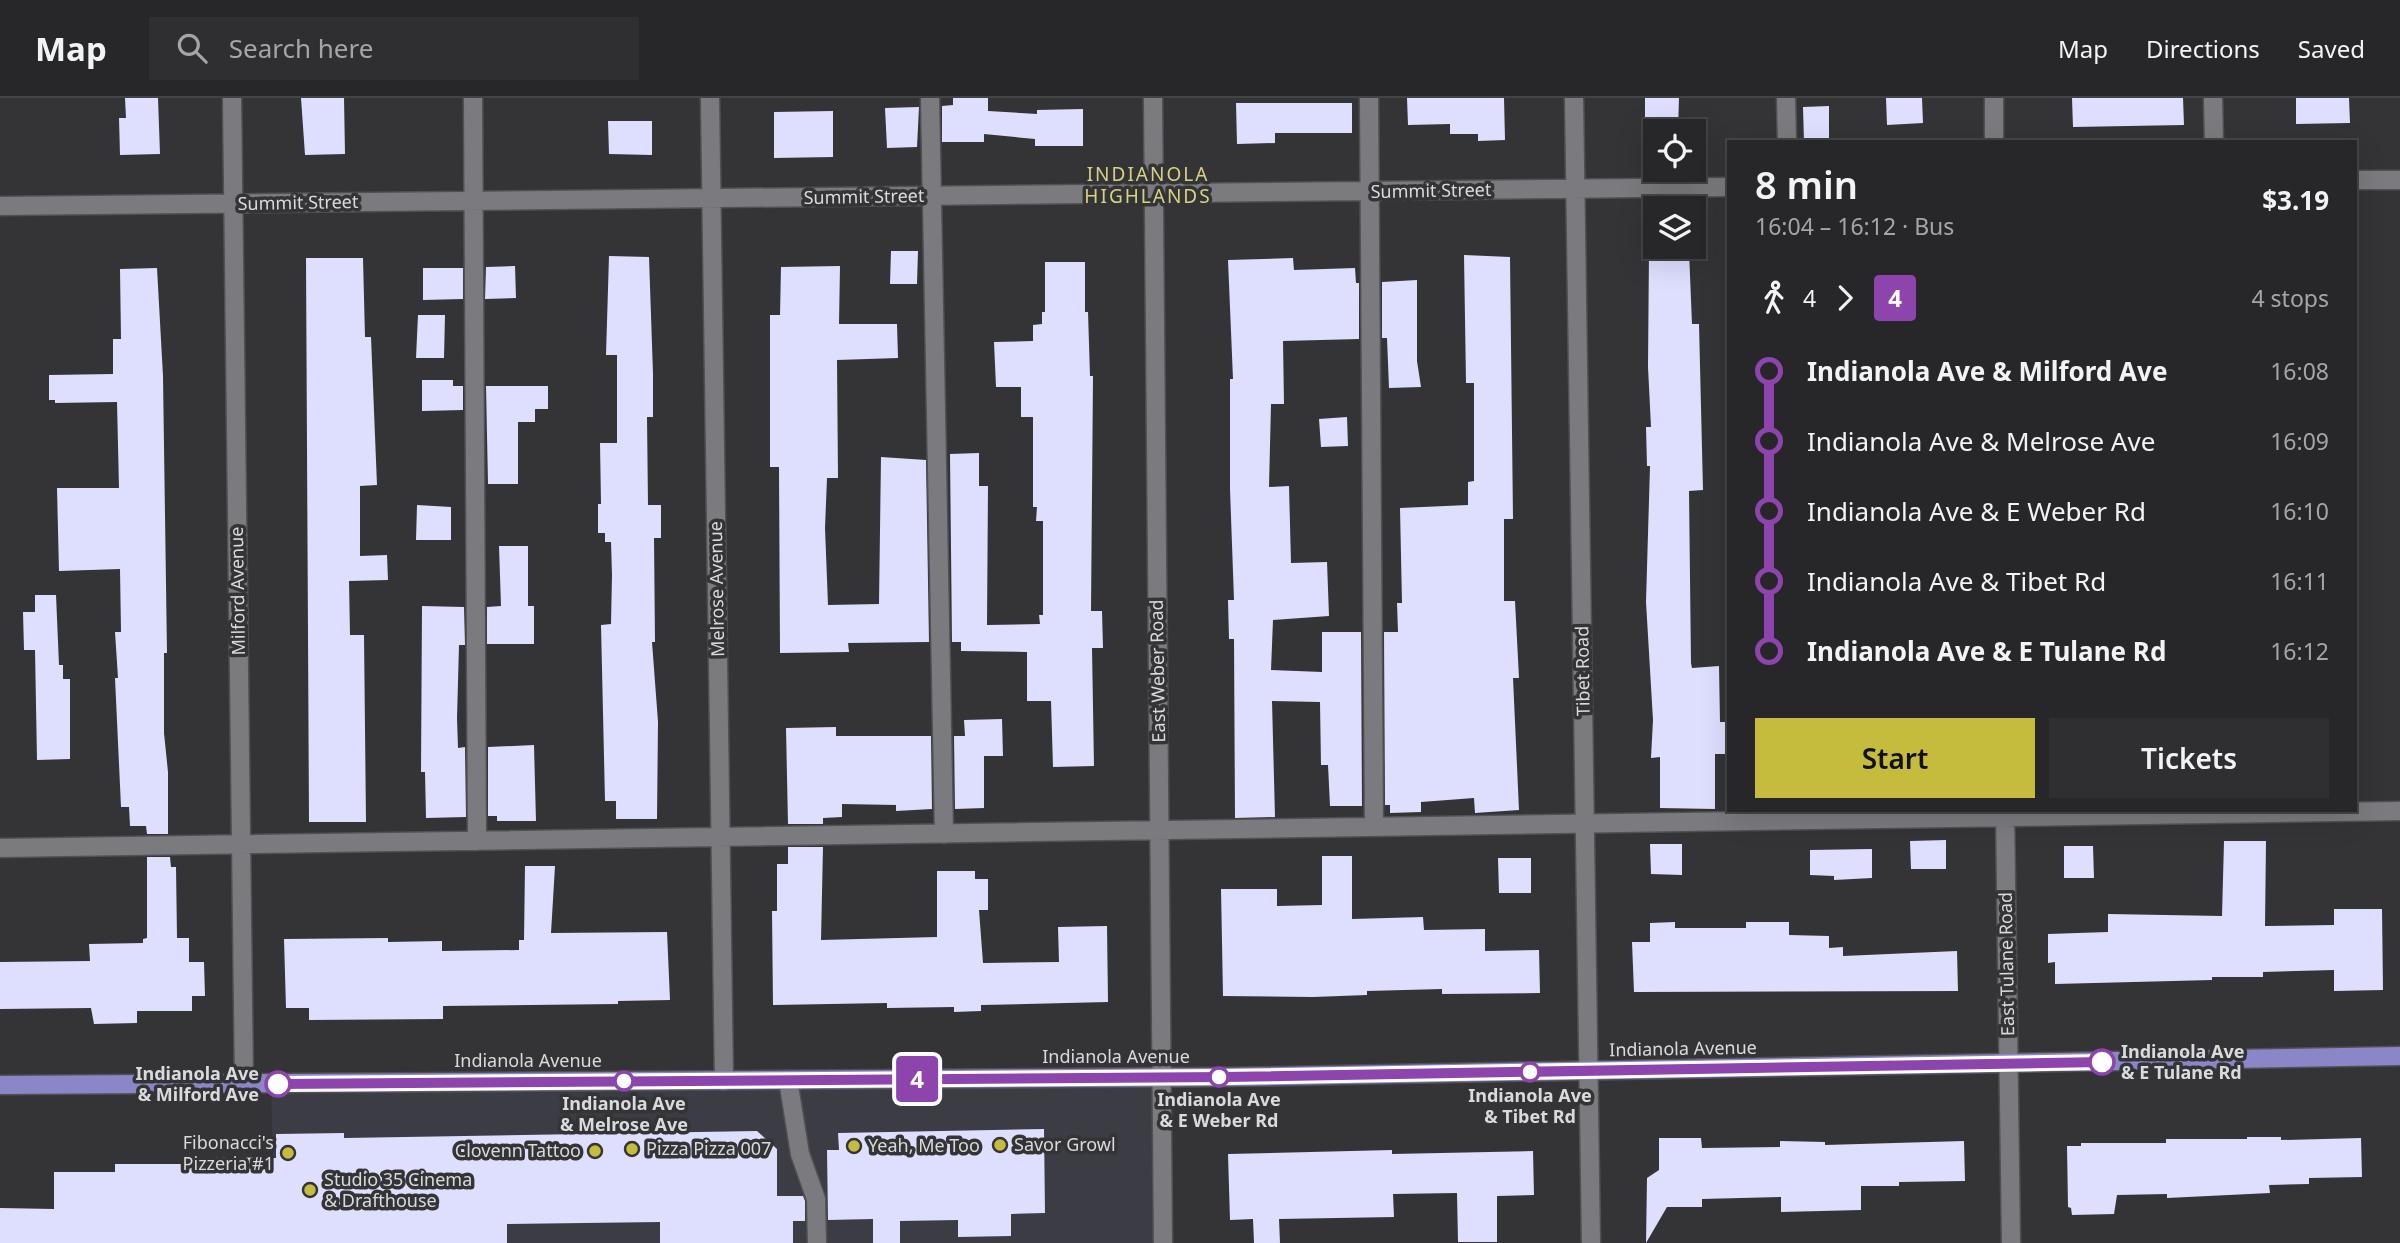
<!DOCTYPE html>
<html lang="en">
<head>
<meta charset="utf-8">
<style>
  :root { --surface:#272729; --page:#2f2f31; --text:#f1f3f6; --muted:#a4a5a8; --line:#434446; --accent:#c5bc3d }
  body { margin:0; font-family:"Noto Sans",sans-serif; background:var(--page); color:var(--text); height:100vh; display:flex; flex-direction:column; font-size:26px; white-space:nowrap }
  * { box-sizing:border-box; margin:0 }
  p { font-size:23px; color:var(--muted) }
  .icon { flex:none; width:38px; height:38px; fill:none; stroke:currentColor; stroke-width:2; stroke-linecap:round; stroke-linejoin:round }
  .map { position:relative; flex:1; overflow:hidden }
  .side { position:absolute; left:1727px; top:42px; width:630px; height:672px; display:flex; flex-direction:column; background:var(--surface); border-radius:0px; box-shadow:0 7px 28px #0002,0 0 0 2px var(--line) }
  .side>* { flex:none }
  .badge { padding:0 14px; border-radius:5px; font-size:24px; line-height:46px }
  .buttons { position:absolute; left:1643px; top:21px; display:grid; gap:14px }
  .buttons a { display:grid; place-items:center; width:63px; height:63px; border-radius:0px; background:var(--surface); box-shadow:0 7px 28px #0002,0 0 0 2px var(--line); font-size:35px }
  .map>.badge { position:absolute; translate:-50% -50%; box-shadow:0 0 0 4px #fff }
  .legs { display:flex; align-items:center; gap:10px; height:77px; padding:0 28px; font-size:23px }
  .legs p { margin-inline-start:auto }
  .summary { display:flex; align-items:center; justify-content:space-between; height:119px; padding:0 28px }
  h1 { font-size:38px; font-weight:600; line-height:52px }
  .cta { display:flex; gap:14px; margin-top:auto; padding:14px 28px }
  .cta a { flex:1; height:80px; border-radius:0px; background:var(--accent); color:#111; font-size:28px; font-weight:600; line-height:80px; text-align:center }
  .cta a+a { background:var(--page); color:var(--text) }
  ul { padding:0 28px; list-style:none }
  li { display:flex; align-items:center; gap:24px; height:70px; font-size:26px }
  li i { display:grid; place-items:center; width:10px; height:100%; margin:0 9px; background:currentColor }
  li i::after { content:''; width:18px; height:18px; margin:-9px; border:5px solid; border-radius:50%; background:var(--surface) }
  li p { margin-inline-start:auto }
  li:first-child i { background:linear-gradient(#0000 50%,currentColor 0) }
  li:last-child i { background:linear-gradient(currentColor 50%,#0000 0) }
  header { display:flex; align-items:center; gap:42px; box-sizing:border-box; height:98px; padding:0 35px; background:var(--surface); border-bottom:2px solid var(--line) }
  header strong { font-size:33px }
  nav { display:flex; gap:38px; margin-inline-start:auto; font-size:24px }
  .search { width:490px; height:63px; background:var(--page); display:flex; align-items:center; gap:18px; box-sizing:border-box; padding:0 24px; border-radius:0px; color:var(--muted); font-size:26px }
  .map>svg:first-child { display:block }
</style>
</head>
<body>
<header>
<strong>Map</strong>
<div class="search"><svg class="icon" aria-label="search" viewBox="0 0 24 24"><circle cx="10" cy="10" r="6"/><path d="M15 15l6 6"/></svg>Search here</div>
<nav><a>Map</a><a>Directions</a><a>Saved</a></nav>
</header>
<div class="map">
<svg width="2400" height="1145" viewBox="0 0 2400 1145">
  <rect width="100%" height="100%" fill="#343437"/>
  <path fill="#3c3c45" d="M 1162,980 L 1163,1145 L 275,1145 L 271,987 Z"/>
  <path fill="#dedffe" d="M 125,0 L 158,0 L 160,56 L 120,57 L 119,20 L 126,20 Z
    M 301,0 L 344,0 L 345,56 L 305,57 Z
    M 953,0 L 988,0 L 988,13 L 1037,16 L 1037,12 L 1083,11 L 1083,48 L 1035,48 L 1035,41 L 984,36 L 984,44 L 942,44 L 942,8 L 953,7 Z
    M 1407,0 L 1504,0 L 1505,42 L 1478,43 L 1478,36 L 1450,36 L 1450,26 L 1408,27 Z
    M 1645,0 L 1679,0 L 1678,33 L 1645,33 Z
    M 1886,0 L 1922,0 L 1923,25 L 1887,27 Z
    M 2072,0 L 2183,0 L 2184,27 L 2073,29 Z
    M 2296,0 L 2349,0 L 2350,25 L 2296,26 Z
    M 1236,5 L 1352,5 L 1352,35 L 1275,35 L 1275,45 L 1237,46 Z
    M 1829,8 L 1829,44 L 1804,44 L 1803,9 Z
    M 919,9 L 917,49 L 887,50 L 885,10 Z
    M 833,13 L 833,59 L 774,60 L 774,14 Z
    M 608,23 L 652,23 L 652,57 L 609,56 Z
    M 891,153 L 918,153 L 917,186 L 890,186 Z
    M 1649,153 L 1689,153 L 1692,226 L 1699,226 L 1703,392 L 1689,393 L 1691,565 L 1692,570 L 1719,568 L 1720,624 L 1725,624 L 1726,656 L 1715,656 L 1715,711 L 1660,710 L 1660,659 L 1651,660 L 1653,622 L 1646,504 L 1650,368 L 1647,368 L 1646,329 L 1651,329 L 1648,269 Z
    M 1464,157 L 1510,159 L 1513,421 L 1504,421 L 1504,503 L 1515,503 L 1519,580 L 1513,580 L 1519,712 L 1475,715 L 1474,700 L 1421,704 L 1421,714 L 1390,715 L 1390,707 L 1385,707 L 1384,534 L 1398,534 L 1397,505 L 1402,505 L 1400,410 L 1468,407 L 1468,384 L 1474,383 L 1474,285 L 1466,285 Z
    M 609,158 L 649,159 L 653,276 L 653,319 L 647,319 L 648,407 L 661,407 L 661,440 L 654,440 L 655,544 L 652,544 L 658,624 L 657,721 L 616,721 L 616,703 L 605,703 L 601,527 L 611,526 L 612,477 L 611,444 L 605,444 L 605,435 L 598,435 L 598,406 L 601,406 L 600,345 L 617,345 L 617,257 L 606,257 Z
    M 306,160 L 363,160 L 365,239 L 371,239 L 377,387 L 360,388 L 360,458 L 387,457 L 388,482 L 349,483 L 350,537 L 364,537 L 366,724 L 309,724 Z
    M 1293,160 L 1294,172 L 1355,170 L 1356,185 L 1359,185 L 1359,241 L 1283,243 L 1284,306 L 1271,306 L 1269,389 L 1289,388 L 1291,465 L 1327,464 L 1329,518 L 1273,522 L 1271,572 L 1322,574 L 1322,534 L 1361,534 L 1362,708 L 1330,708 L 1328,667 L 1321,667 L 1320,604 L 1272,603 L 1275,719 L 1235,720 L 1234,541 L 1229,541 L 1228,502 L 1234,502 L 1230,391 L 1230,281 L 1233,281 L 1228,162 Z
    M 1045,164 L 1085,164 L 1085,214 L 1088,214 L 1090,278 L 1093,278 L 1091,513 L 1102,513 L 1103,550 L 1092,550 L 1094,668 L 1053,669 L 1051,603 L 1027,603 L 1027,554 L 961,553 L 961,544 L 952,544 L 950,356 L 979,355 L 979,388 L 988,388 L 987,527 L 1040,526 L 1039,517 L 1043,517 L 1043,423 L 1036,423 L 1037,409 L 1033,409 L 1033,319 L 1021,319 L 1021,289 L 996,289 L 994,244 L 1033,243 L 1033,227 L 1042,226 L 1042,214 L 1045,214 Z
    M 515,168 L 516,200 L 485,201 L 486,169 Z
    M 840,168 L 839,226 L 897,226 L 898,260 L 837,262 L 838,380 L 827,380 L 825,430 L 828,507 L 879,506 L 881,359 L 926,362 L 929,544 L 848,545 L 849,554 L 780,555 L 779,369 L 770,369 L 770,217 L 780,217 L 781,169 Z
    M 157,170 L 163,278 L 167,555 L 164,555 L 164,635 L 168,674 L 168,736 L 147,736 L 146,728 L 130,728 L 129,709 L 121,709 L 115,580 L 118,580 L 115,534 L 121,534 L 120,471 L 59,473 L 57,390 L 119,390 L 117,304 L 55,305 L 55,302 L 49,302 L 49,277 L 113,276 L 113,241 L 121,241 L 120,171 Z
    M 423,170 L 463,170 L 463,201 L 423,202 Z
    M 1417,182 L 1417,263 L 1421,289 L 1389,290 L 1387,240 L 1382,240 L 1382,184 Z
    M 418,217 L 445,217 L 444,260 L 416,260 Z
    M 422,282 L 453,282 L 453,288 L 463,288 L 463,312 L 422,313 Z
    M 486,288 L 548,288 L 548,311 L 535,311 L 535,324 L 518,324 L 518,386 L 488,386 Z
    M 1347,319 L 1348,348 L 1321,349 L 1319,321 Z
    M 417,407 L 451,409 L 451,442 L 416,442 Z
    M 499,448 L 528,448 L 528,508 L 534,508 L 534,546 L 487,546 L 487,509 L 501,508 Z
    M 35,497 L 56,497 L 59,567 L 63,567 L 63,581 L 70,581 L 70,661 L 37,662 L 35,552 L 24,552 L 23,514 L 35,514 Z
    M 422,508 L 464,509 L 465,547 L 459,547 L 457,620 L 458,650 L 465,649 L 466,719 L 426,720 L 425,674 L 421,674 Z
    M 1002,621 L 1003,658 L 984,658 L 984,710 L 955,711 L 954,638 L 965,638 L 964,622 Z
    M 836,629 L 836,638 L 931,638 L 932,711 L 896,713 L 896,707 L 842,706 L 842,719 L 823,720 L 823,726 L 788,726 L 786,630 Z
    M 534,647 L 536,723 L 497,723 L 497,718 L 488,718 L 488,649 Z
    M 1946,742 L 1946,771 L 1911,771 L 1910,743 Z
    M 2224,743 L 2266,743 L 2265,828 L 2334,827 L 2334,811 L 2382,811 L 2383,892 L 2334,893 L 2334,872 L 2263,874 L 2263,879 L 2212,879 L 2212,882 L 2055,886 L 2055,864 L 2048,865 L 2048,836 L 2108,834 L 2108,816 L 2222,818 Z
    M 1650,746 L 1682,746 L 1682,777 L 1651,776 Z
    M 2064,748 L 2093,748 L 2094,780 L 2064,780 Z
    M 788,749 L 823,749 L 821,842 L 937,839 L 937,773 L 975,773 L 975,781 L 988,781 L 988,812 L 979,812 L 983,865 L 1059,864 L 1058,829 L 1107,828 L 1108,904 L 981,907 L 981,913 L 954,914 L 954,909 L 887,910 L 887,905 L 773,907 L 772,813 L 777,813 L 777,766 L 788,766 Z
    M 1872,751 L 1872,780 L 1834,782 L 1834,778 L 1810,777 L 1810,752 Z
    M 1322,758 L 1352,758 L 1352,821 L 1423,819 L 1424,832 L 1485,831 L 1485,853 L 1539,852 L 1540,895 L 1442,896 L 1442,891 L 1367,893 L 1367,897 L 1313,899 L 1223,898 L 1221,791 L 1277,791 L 1277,808 L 1322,807 Z
    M 147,759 L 170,759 L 171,769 L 176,769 L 177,840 L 189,840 L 189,864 L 204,864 L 205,898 L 192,898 L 192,913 L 137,913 L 137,925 L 94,926 L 91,910 L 0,911 L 0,864 L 90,863 L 89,846 L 143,845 L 143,841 L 147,840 Z
    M 1498,760 L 1531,760 L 1531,795 L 1499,795 Z
    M 525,768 L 555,768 L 551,835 L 667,834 L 670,902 L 618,903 L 618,906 L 443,908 L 443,921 L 309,922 L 309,910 L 286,910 L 284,841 L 388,840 L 388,844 L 442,843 L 442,853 L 519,852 L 519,842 L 524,842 Z
    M 1675,824 L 1675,830 L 1746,830 L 1746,824 L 1789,824 L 1789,837 L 1829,838 L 1829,850 L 1843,849 L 1843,858 L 1957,853 L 1958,893 L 1634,894 L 1632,844 L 1650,844 L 1650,825 Z
    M 1044,1031 L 1045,1115 L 1011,1116 L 1011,1138 L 958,1139 L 958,1122 L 900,1123 L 900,1145 L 873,1145 L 873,1121 L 828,1122 L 827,1052 L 839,1052 L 838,1035 Z
    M 757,1033 L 777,1051 L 777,1098 L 803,1098 L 805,1103 L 805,1123 L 793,1123 L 793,1145 L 660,1145 L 660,1124 L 507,1126 L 507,1145 L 0,1145 L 0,1110 L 54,1111 L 54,1074 L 115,1074 L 115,1066 L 204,1066 L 204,1059 L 276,1060 L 276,1036 L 344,1035 L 344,1040 Z
    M 2247,1039 L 2281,1039 L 2281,1042 L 2361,1040 L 2362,1079 L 2309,1080 L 2309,1086 L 2269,1087 L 2270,1095 L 2167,1100 L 2167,1096 L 2117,1097 L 2114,1116 L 2072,1117 L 2071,1110 L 2068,1109 L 2067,1048 L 2081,1048 L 2081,1045 L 2166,1045 L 2166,1041 L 2247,1041 Z
    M 1659,1040 L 1701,1040 L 1702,1050 L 1780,1049 L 1780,1043 L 1825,1044 L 1825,1047 L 1964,1043 L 1965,1083 L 1899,1084 L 1899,1088 L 1861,1088 L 1861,1112 L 1781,1114 L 1781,1099 L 1702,1101 L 1702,1109 L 1667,1109 L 1646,1145 L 1647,1080 L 1659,1072 Z
    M 1392,1052 L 1392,1056 L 1533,1053 L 1534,1097 L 1497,1098 L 1497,1144 L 1458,1144 L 1457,1095 L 1393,1096 L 1394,1119 L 1279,1121 L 1280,1145 L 1254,1145 L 1253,1121 L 1230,1122 L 1228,1056 Z"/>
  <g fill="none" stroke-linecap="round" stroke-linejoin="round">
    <g stroke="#515154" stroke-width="21">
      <path id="minor" d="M 232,0 L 244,986
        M 473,0 L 477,743
        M 710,0 L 724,983
        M 930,0 L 944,736
        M 1153,0 L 1163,1145
        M 1369,0 L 1374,729
        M 1574,0 L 1591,1145
        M 1786,0 L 1787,44
        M 1994,0 L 1994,44
        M 2213,0 L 2214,44
        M 2356,82 L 2400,82
        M 0,108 L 1729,89
        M 2005,712 L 2011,1145
        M 0,750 L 2400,713
        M 788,982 L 800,1056 L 816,1101 L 817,1145"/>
    </g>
    <g stroke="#515154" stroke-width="21">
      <path id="major" d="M 0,987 L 1224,979 L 2400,958"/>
    </g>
    <use href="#minor" stroke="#7b7b7f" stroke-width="18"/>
    <use href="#major" stroke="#8b86c8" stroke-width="18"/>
  </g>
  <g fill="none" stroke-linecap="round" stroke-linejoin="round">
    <g stroke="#fff" stroke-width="16">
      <path id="line-1" d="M 278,986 L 1224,979 L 2102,964"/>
    </g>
    <use href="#line-1" stroke="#8e44ad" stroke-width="10"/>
  </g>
  <g fill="#fff" stroke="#8e44ad" stroke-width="3.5">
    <circle cx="2102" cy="964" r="12"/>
    <circle cx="1530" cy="974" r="9"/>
    <circle cx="1219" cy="979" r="9"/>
    <circle cx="624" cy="983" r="9"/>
    <circle cx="278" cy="986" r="12"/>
  </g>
  <g fill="#c5bc3d" stroke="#343437" stroke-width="2.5">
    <circle cx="1000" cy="1047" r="7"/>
    <circle cx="854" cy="1048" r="7"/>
    <circle cx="632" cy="1051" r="7"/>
    <circle cx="595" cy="1053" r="7"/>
    <circle cx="288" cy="1055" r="7"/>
    <circle cx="310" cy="1092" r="7"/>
  </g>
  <g text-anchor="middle" stroke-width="7" stroke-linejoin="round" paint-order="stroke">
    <g font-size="18" fill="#d9dadc" stroke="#343437">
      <text transform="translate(1431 93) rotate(-1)" y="6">Summit Street</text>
      <text transform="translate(864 99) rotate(-1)" y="6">Summit Street</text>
      <text transform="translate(298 105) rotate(-1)" y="6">Summit Street</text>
      <text transform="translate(717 491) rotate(-91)" y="6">Melrose Avenue</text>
      <text transform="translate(238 493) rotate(-91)" y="6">Milford Avenue</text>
      <text transform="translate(1158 573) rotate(-91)" y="6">East Weber Road</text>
      <text transform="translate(1583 573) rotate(-91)" y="6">Tibet Road</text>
      <text transform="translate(2007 866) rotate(-91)" y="6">East Tulane Road</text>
      <text transform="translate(1683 951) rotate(-1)" y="6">Indianola Avenue</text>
      <text x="1116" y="965">Indianola Avenue</text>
      <text x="528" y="969">Indianola Avenue</text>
    </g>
    <g font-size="18" font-weight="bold" fill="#d9dadc" stroke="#343437">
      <text x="2121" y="960" text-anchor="start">Indianola Ave<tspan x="2121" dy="21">&amp; E Tulane Rd</tspan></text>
      <text x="259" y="982" text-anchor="end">Indianola Ave<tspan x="259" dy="21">&amp; Milford Ave</tspan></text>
      <text x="1530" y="1004">Indianola Ave<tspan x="1530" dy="21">&amp; Tibet Rd</tspan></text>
      <text x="1219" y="1008">Indianola Ave<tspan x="1219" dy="21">&amp; E Weber Rd</tspan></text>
      <text x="624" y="1012">Indianola Ave<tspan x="624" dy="21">&amp; Melrose Ave</tspan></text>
    </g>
    <g font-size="18" fill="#d9dadc" stroke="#343437" text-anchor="start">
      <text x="274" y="1051" text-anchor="end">Fibonacci's<tspan x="274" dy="21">Pizzeria #1</tspan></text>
      <text x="1014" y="1053">Savor Growl</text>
      <text x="868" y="1054">Yeah, Me Too</text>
      <text x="646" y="1057">Pizza Pizza 007</text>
      <text x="581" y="1059" text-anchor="end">Clovenn Tattoo</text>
      <text x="324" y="1088">Studio 35 Cinema<tspan x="324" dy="21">&amp; Drafthouse</tspan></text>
    </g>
    <g font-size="19" letter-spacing="2" fill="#d7d283" stroke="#343437">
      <text x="1148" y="83">INDIANOLA<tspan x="1148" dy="22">HIGHLANDS</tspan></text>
    </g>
  </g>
</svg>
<div class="buttons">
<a><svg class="icon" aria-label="locate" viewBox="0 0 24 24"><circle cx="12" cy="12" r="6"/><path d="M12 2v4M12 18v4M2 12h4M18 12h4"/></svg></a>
<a><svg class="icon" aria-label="layers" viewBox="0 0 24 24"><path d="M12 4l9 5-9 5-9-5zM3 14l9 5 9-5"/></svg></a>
</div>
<b class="badge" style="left:917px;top:981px;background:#8e44ad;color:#fff">4</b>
<section class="side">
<div class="summary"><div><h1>8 min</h1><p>16:04 – 16:12 · Bus</p></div><b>$3.19</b></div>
<div class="legs"><svg class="icon" aria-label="walk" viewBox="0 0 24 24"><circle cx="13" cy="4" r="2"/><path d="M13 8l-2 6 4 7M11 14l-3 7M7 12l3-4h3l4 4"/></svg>4<svg class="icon" aria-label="forward" viewBox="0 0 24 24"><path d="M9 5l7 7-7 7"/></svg><b class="badge" style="background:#8e44ad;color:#fff">4</b><p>4 stops</p></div>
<ul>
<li><i style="color:#8e44ad"></i><b>Indianola Ave &amp; Milford Ave</b><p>16:08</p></li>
<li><i style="color:#8e44ad"></i><span>Indianola Ave &amp; Melrose Ave</span><p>16:09</p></li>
<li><i style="color:#8e44ad"></i><span>Indianola Ave &amp; E Weber Rd</span><p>16:10</p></li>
<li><i style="color:#8e44ad"></i><span>Indianola Ave &amp; Tibet Rd</span><p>16:11</p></li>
<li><i style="color:#8e44ad"></i><b>Indianola Ave &amp; E Tulane Rd</b><p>16:12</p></li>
</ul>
<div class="cta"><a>Start</a><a>Tickets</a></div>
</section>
</div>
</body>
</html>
